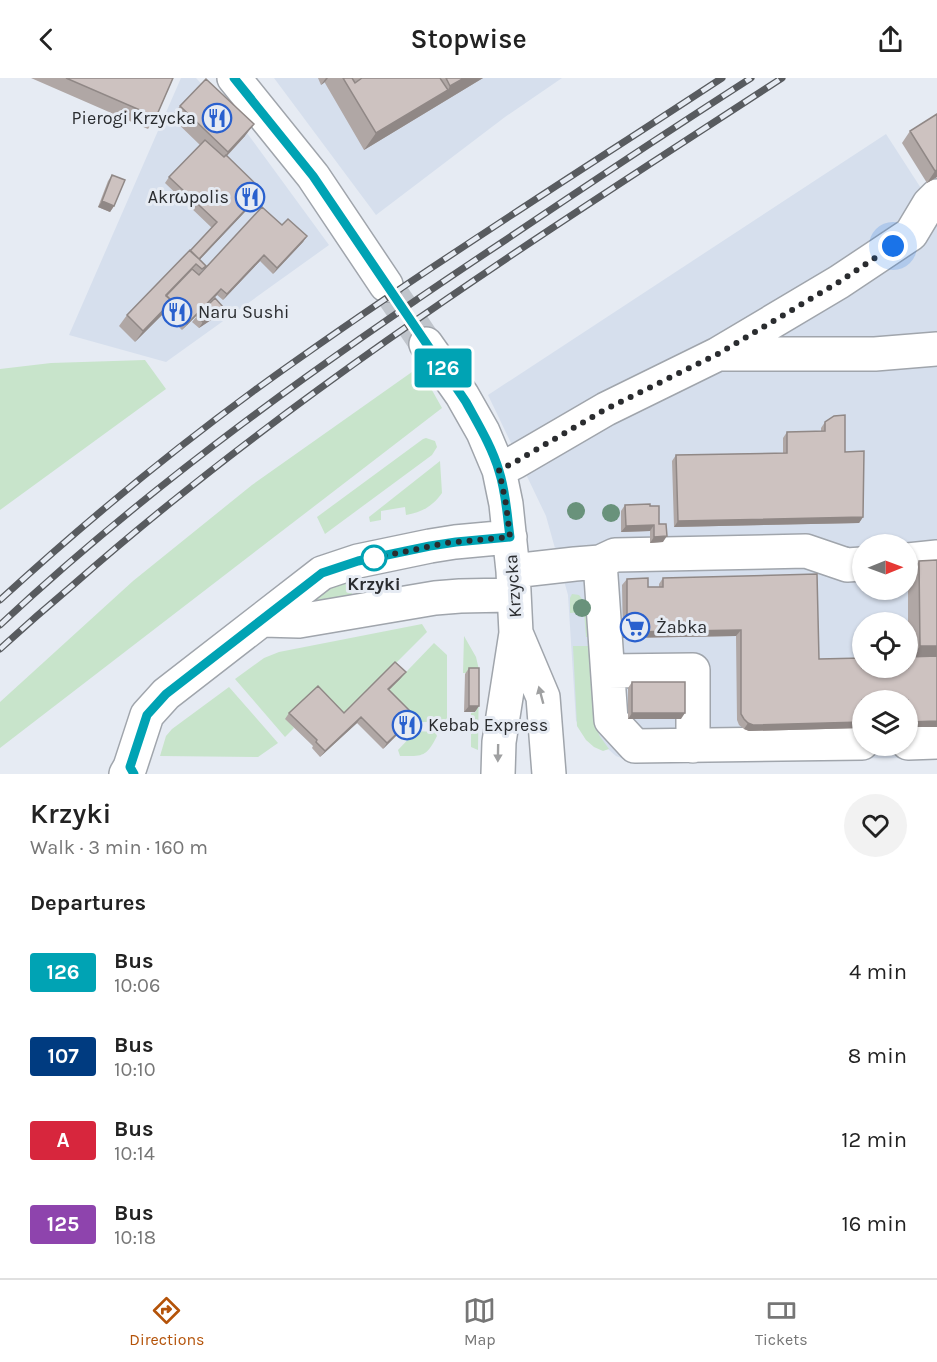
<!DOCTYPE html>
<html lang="en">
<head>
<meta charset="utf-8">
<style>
  :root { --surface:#fff; --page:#f2f2f2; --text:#222; --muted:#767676; --line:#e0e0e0; --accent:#b45309 }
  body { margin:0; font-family:Karla,sans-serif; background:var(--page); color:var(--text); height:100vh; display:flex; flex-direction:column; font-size:22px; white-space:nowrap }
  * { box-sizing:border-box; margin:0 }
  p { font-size:20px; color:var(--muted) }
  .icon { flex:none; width:33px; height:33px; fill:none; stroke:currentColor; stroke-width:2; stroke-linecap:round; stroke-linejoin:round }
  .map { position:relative; height:696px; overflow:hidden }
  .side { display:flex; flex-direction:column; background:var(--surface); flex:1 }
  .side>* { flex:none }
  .badge { padding:0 12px; border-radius:4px; font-size:21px; line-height:39px }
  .needle { width:39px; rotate:89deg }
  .controls { position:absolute; left:852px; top:456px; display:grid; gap:12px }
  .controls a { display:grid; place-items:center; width:66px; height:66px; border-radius:50%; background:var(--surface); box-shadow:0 2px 4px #0004; font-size:30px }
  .you { position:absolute; width:30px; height:30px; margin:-15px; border:4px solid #fff; border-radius:50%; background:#1a73e8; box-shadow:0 0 0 9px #1a73e833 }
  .map>.badge { position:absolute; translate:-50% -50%; box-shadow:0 0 0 3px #fff }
  h2 { padding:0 30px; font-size:22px; line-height:54px }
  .round { display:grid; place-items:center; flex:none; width:63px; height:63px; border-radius:32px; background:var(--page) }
  .overview { display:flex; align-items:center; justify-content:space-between; height:102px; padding:0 30px }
  h1 { font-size:28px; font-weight:600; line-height:45px }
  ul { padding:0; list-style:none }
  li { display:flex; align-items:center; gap:18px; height:84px; padding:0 30px }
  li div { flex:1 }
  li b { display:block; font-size:22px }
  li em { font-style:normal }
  li .badge { min-width:66px; font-weight:700; text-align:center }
  header { display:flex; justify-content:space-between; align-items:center; height:78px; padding:0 30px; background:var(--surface); font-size:27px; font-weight:600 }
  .tab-bar { display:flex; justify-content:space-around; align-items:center; height:84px; border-top:2px solid var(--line); background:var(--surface); font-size:16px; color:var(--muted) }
  .tab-bar a { display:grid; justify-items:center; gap:3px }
  .tab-bar .selected { color:var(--accent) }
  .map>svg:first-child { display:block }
</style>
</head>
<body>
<header><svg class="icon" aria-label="back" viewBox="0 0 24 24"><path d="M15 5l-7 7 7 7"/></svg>Stopwise<svg class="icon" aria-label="share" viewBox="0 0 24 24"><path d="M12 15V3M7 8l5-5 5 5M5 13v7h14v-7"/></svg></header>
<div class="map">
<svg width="937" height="696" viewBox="0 0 937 696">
  <rect width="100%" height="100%" fill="#e6ebf3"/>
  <path fill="#d6dfed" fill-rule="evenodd" d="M 181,0 L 196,0 L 247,55 L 329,167 L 166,284 L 69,257 Z
    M 274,0 L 562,0 L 505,39 L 376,137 Z
    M 886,56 L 937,135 L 937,680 L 624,681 L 616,678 L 576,643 L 568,517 L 546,438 L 488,317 ZM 862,466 L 908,466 L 908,512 L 862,512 ZM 862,544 L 908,544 L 908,590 L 862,590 ZM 862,622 L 908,622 L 908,668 L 862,668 Z"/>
  <path fill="#c8e4cb" d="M 145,282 L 166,311 L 0,432 L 0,291 L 51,285 Z
    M 419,289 L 442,330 L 0,670 L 0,624 L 133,503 L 252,407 Z
    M 426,360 L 435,363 L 437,369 L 432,377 L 325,456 L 317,439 L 423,361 Z
    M 440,383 L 442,415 C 432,429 422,434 406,437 L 405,429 L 381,433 L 381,442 L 370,444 L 369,439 Z
    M 345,503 L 350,503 L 352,517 L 296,529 L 298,522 Z
    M 572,516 L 579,517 C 590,531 590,541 591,559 L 586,559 L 584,534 L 570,535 L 570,520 Z
    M 422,546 L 427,554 L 340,641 L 286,640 L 294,650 L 285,659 L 235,601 L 264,580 L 279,574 Z
    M 464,558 L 476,579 L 479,592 L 478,672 L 471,669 L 471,635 L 476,634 L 476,595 L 463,595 Z
    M 434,565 L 447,577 L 447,640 L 444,644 L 410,644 L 384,617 Z
    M 573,568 L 593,568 L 597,645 L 599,657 L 609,671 L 603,673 L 594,669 L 586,662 L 577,648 Z
    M 229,609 L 278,665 L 258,679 L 160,678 L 166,658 L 172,651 Z
    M 416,653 L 435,654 L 437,658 C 426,680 422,678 400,678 L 398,672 Z"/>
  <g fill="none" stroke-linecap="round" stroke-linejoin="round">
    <path stroke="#c0c5cc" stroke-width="33" stroke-dasharray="33 16" stroke-linecap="butt" d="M 386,207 L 426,266"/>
    <g stroke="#a0a5ac" stroke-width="36">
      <path id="minor" d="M 234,0 L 313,98 L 386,207
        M 426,266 L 462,317 L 483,354 L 499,392 L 506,426 L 513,493 L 516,555 L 499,664 L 498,696
        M 720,276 L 875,276 L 937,271
        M 499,392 L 515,384 L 606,331 L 718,276 L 839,204 L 911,156 L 929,126 L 937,118
        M 908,482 L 937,479
        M 600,484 L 611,642 L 635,668 L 862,665
        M 513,493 L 575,486 L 600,484 L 615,477 L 806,473 L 847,487 L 862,486
        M 263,542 L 299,543 L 435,520 L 460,518 L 514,517
        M 516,555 L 543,619 L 549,696
        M 608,593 L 693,592 L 693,668
        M 908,665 L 937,664
        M 126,696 L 130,689 L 147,637 L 166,616 L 322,495 L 358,483 L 430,468 L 455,464 L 510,459"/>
    </g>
    <use href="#minor" stroke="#fff" stroke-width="33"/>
    <g stroke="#585b5f" stroke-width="7">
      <path id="rail" d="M 0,522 C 81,448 166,377 255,312 C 407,202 565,103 722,0
        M 0,547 C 154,403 326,281 501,165 C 584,109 667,54 751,0
        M 0,571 C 24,549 48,528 73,507 C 292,314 538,159 782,0"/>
    </g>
    <use href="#rail" stroke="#e6ebf3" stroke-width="4.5" stroke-dasharray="14" stroke-linecap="butt"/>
  </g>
  <g fill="#69927b">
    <circle cx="576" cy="433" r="9"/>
    <circle cx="611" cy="435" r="9"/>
    <circle cx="582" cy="530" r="9"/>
  </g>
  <path fill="#b0a7a5" d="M 31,0 L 173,0 L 156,39 L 148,51 Z
    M 318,0 L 483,0 L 364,72 L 325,5 L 325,4 L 321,7 Z
    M 180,28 L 245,58 L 227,78 L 259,119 L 199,182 L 206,188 L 200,195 L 282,147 L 307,158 L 303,164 L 273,196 L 260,183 L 223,222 L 217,217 L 182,252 L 164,235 L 135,264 L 119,248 L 127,237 L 190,173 L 212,150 L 165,105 L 169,99 L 200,67 L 171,39 Z
    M 937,36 L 937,99 L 927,105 L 902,65 L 910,53 Z
    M 112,97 L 114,128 L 110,134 L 98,129 L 108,103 Z
    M 224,230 L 220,236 L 199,250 L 192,244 L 197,238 Z
    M 825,344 L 845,374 L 863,439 L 859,445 L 674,449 L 672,383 L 676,377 L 783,375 L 783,360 L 787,354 L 821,353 L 821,350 Z
    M 625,427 L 650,428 L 659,446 L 663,464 L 650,465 L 650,453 L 621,454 L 621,433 Z
    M 937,482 L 937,649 L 908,649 L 908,622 L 862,622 L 862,650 L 749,653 L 744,651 L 739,647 L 737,642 L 736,558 L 623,560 L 622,507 L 627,501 L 648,509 L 659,509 L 659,506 L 663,500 L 819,581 L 908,579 L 908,499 L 919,483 Z
    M 469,590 L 475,634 L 464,634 L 465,596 Z
    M 401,600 L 389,612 L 415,638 L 410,644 L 383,671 L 357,645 L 320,679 L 312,670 L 313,668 L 285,641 L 289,635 L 344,635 Z
    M 632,604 L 681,641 L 628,641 L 628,610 Z"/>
  <path fill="#908886" d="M 326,0 L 328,0 L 325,4 L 321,7 Z
    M 464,0 L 483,0 L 364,72 L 376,55 L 448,12 L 450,8 Z
    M 254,46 L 245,58 L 220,85 L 228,74 Z
    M 937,92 L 937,99 L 927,105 L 935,93 Z
    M 263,113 L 259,119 L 190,192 L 194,186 Z
    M 102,123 L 114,128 L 110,134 L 98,129 Z
    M 307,158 L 303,164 L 273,196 L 277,190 Z
    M 264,177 L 260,183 L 223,222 L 227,216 Z
    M 221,211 L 217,217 L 182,252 L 187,246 Z
    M 172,223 L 164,235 L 135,264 L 143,253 Z
    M 224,230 L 220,236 L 199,250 L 203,244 Z
    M 863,439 L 859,445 L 674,449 L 678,443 Z
    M 654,447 L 650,453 L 621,454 L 626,448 Z
    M 667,458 L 663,464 L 650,465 L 654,459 Z
    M 741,552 L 736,558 L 623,560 L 627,554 Z
    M 920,568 L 937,568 L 937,584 L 908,585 Z
    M 406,594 L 401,600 L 384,617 L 388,611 Z
    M 469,628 L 479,628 L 475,634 L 464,634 Z
    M 632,635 L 685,635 L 681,641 L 628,641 Z
    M 415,638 L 410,644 L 383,671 L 387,665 Z
    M 361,639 L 357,645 L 320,679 L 325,673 Z
    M 937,643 L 937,649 L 908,649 L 908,644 Z
    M 862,644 L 862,650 L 749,653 L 744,651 L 748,645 Z"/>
  <path fill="#cdc2c0" stroke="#908886" stroke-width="1.5" d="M 66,0 L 173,0 L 156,39 Z
    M 343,0 L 352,0 L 355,5 L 362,0 L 440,0 L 448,12 L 376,55 Z
    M 446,0 L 464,0 L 450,8 Z
    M 206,1 L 254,46 L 228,74 L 180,28 Z
    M 937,36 L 937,92 L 935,93 L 910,53 Z
    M 205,62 L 224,79 L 226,77 L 263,113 L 199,181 L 190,173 L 217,144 L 169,99 Z
    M 112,97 L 125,102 L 114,128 L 102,123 Z
    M 262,129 L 282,147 L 288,141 L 307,158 L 277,190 L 264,177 L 227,216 L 221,211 L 187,246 L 168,229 L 172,223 L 166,218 L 192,191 L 199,197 Z
    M 190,172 L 206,188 L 202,191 L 196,186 L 166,217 L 172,223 L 143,253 L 127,237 Z
    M 215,220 L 224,230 L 203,244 L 197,238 Z
    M 845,337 L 845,374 L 864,373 L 863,439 L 678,443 L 676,377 L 787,375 L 787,354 L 825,353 L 825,344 L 834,338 Z
    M 650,426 L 650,428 L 659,428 L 659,446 L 666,446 L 667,458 L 654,459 L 654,447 L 626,448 L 625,427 Z
    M 937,482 L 937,568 L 920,568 L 919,483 Z
    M 817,496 L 819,581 L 862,580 L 862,590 L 908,590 L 908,579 L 937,578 L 937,643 L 908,644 L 908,622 L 862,622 L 862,644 L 753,647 L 748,645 L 744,641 L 741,636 L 741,552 L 627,554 L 627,501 L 648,500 L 648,509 L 663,509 L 663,500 Z
    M 395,584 L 406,594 L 388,611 L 415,638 L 387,665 L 361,639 L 325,673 L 316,664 L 317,662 L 289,635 L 318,608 L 344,635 Z
    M 469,590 L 479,590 L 479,628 L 469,628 Z
    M 632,604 L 685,604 L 685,635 L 632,635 Z"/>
  <defs><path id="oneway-solid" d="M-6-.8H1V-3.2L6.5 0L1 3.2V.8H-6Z" transform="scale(1.5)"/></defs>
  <g fill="#9fa0a1">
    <use href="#oneway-solid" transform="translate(541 617) rotate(-105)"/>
    <use href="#oneway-solid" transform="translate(498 675) rotate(91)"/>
  </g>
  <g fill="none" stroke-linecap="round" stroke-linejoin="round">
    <g stroke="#fff" stroke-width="14">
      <path id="line" d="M 134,696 L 130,689 L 147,637 L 166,616 L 322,495 L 358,483 L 430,468 L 456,464 L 510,459 C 507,437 506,414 499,393 C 492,369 478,346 466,324 L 313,98 L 234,0"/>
    </g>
    <use href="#line" stroke="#00a3b4" stroke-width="9"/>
    <path stroke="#2a2c2f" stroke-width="6" stroke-dasharray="0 10.8" d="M 374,480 L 446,465 L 510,459 L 506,426 L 499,392 L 515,384 L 606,331 L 718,276 L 839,204 L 893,168"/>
  </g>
  <defs>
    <g id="restaurant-ring" transform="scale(1.5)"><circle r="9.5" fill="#e6ebf3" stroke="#2960ce" stroke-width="1.5"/><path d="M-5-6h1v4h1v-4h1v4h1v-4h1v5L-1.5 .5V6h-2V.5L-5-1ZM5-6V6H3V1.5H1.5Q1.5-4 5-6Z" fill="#2960ce"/></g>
    <g id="supermarket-ring" transform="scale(1.5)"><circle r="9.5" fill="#e6ebf3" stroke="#2960ce" stroke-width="1.5"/><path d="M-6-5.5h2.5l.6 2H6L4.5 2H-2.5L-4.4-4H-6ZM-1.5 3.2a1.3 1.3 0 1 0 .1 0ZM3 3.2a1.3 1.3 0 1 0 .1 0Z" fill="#2960ce"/></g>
  </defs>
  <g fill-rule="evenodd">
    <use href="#restaurant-ring" x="217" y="40"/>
    <use href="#restaurant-ring" x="250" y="119"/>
    <use href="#restaurant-ring" x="177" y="234"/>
    <use href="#supermarket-ring" x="635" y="549"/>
    <use href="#restaurant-ring" x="407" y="647"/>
  </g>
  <circle fill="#fff" stroke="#00a3b4" stroke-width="3" cx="374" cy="480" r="12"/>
  <g text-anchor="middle" stroke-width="6" stroke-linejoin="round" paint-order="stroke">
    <g font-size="18" fill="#2a2c2f" stroke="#e6ebf3" text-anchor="start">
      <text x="196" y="46" text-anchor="end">Pierogi Krzycka</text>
      <text x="229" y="125" text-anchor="end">Akrωpolis</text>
      <text x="198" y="240">Naru Sushi</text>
      <text x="656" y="555">Żabka</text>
      <text x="428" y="653">Kebab Express</text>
    </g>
    <g font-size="18" font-weight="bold" fill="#2a2c2f" stroke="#e6ebf3">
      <text x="374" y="512">Krzyki</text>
    </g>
    <g font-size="18" fill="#2a2c2f" stroke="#e6ebf3">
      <text transform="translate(513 508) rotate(-94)" y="6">Krzycka</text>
    </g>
  </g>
</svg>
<div class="controls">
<a><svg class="needle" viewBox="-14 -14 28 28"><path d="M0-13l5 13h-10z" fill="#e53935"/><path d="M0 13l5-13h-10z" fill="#767676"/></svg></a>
<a><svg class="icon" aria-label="locate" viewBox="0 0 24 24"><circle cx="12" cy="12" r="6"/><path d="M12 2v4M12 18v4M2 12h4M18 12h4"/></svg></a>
<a><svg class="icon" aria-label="layers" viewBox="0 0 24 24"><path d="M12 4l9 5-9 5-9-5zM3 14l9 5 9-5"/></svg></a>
</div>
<div class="you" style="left:893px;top:168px"></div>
<b class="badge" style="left:443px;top:290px;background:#00a3b4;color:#fff">126</b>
</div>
<section class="side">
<div class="overview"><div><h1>Krzyki</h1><p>Walk · 3 min · 160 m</p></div><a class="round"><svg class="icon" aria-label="heart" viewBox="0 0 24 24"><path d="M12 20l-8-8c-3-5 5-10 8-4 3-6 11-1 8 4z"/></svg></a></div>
<h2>Departures</h2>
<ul>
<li><span class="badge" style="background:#00a3b4;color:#fff">126</span><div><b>Bus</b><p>10:06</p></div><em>4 min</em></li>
<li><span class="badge" style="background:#003b80;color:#fff">107</span><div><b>Bus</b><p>10:10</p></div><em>8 min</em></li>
<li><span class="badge" style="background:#d7263d;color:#fff">A</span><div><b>Bus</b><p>10:14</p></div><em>12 min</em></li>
<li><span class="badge" style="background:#8e44ad;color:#fff">125</span><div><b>Bus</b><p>10:18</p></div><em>16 min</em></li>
</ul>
</section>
<nav class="tab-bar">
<a class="selected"><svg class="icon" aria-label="directions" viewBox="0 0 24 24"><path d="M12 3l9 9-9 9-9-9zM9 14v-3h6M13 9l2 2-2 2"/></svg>Directions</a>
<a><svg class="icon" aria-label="map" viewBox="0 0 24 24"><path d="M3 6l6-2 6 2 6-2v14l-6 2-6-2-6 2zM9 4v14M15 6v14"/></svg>Map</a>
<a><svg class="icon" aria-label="tickets" viewBox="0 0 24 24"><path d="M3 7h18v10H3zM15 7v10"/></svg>Tickets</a>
</nav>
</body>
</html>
